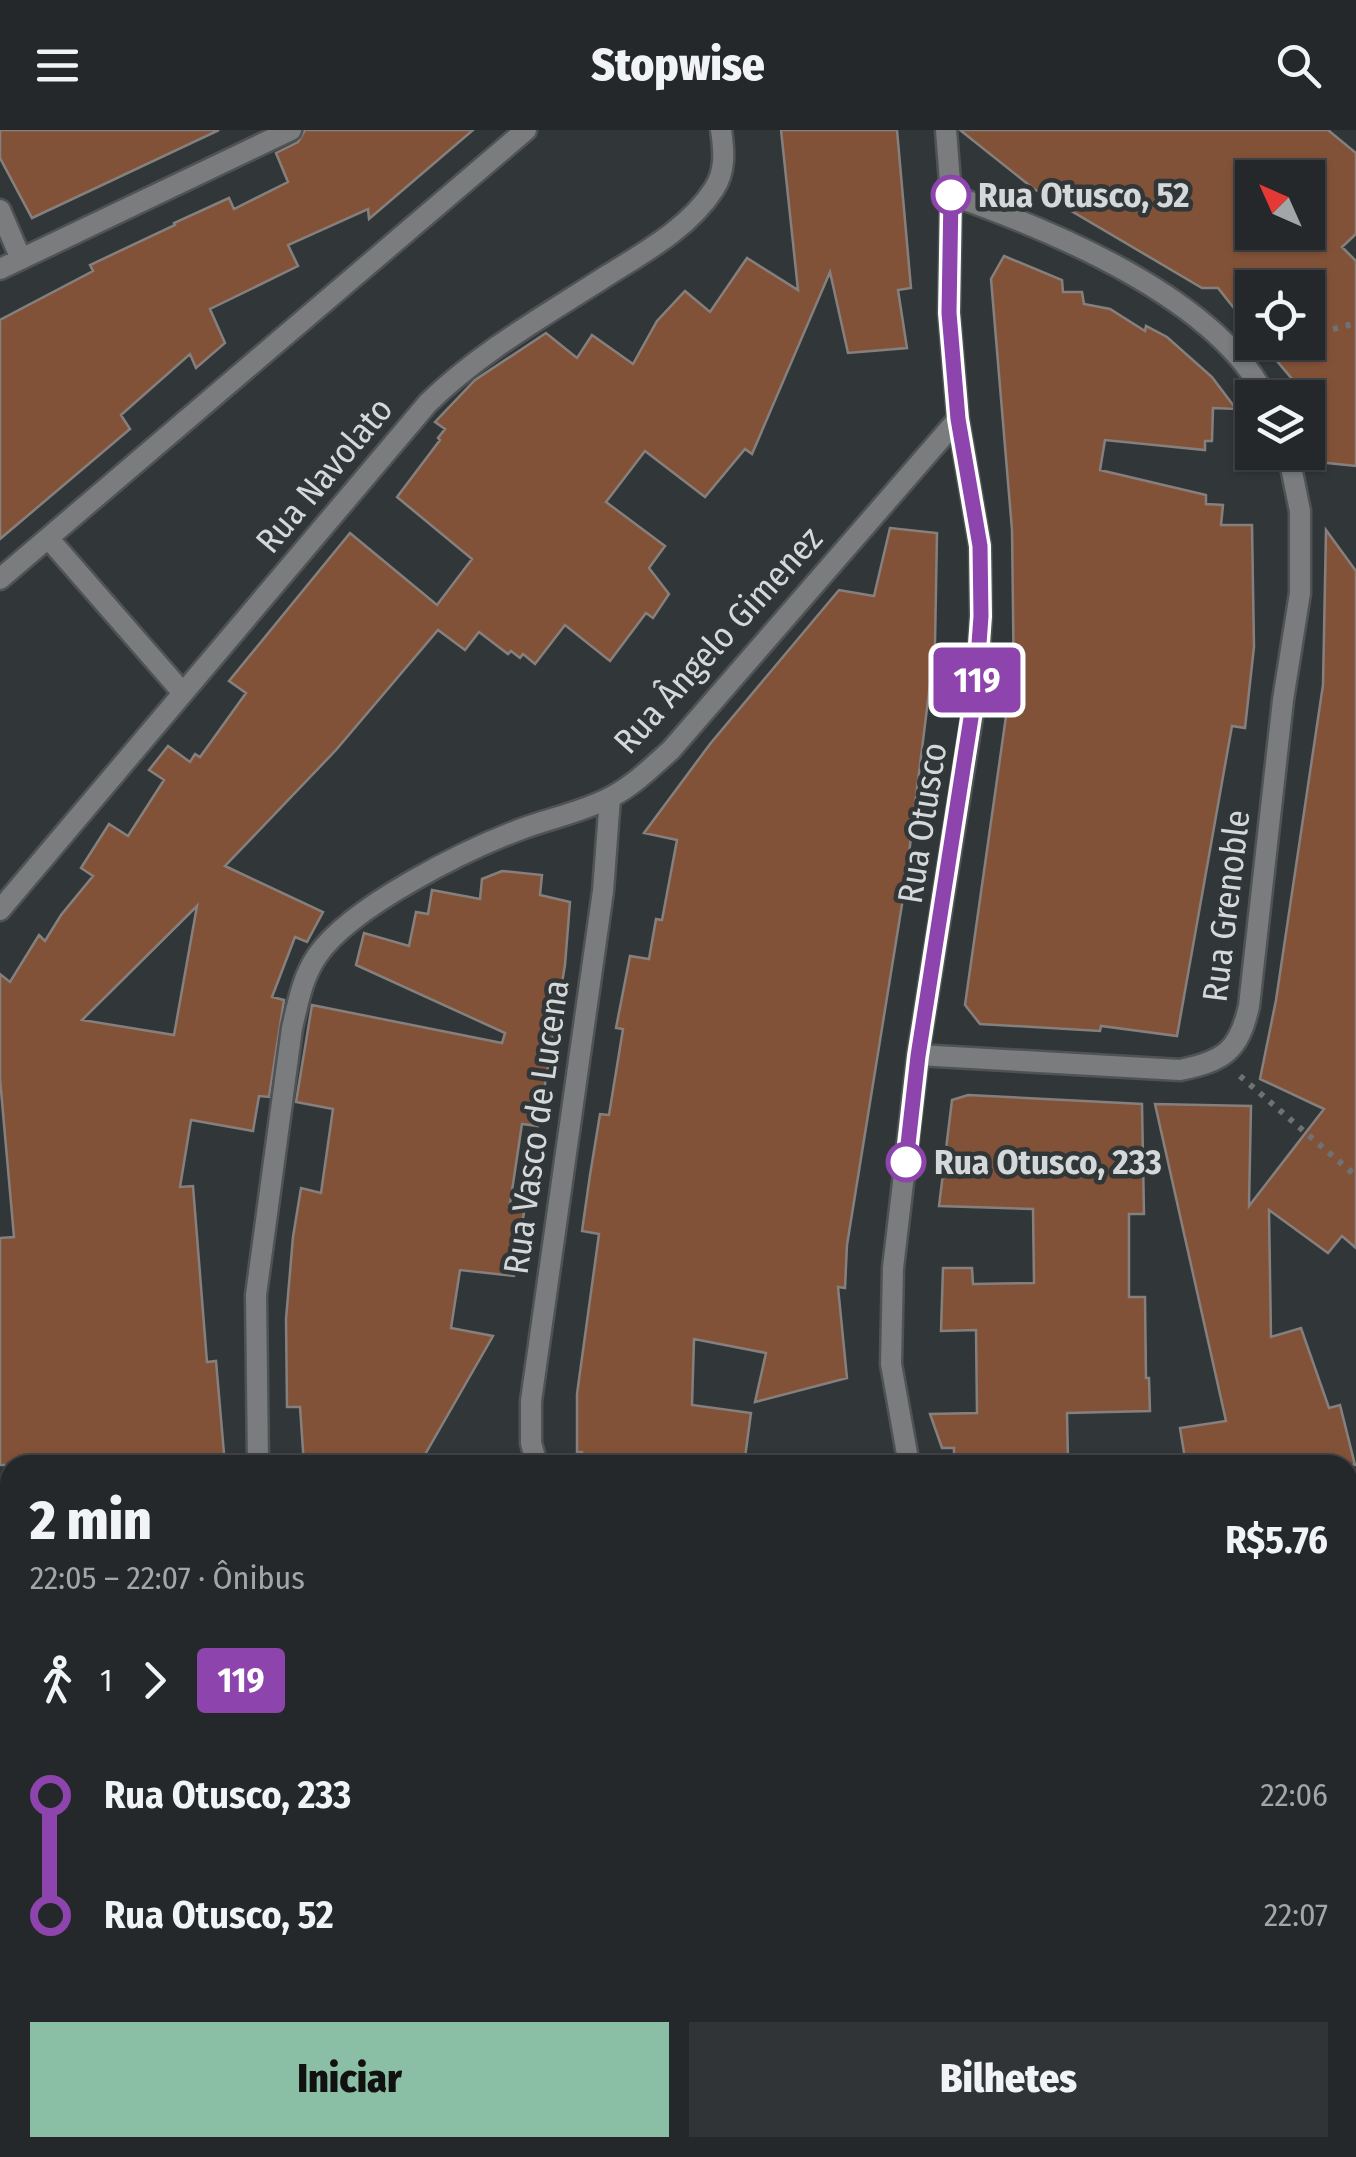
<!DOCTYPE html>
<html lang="pt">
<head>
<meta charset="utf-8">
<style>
  :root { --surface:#25282a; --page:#313436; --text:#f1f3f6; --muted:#a3a6a8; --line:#424447; --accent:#8abfa5 }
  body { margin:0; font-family:"Fira Sans Condensed",sans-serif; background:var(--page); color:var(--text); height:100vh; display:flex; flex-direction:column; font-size:38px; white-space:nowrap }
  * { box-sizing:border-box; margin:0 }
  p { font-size:32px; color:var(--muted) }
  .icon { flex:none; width:55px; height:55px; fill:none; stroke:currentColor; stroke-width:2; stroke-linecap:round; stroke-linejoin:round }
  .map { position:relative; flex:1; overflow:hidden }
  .details { position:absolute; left:0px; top:1325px; width:1358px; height:702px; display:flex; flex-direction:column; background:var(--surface); border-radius:30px 30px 0 0; box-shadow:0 2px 8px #0004,0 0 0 2px var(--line) }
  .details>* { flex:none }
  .badge { padding:0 20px; border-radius:8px; font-size:35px; line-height:65px }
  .needle { width:65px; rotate:315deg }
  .controls { position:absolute; left:1235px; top:30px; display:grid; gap:20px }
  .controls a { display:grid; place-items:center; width:90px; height:90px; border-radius:0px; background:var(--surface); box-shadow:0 2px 8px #0004,0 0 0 2px var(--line); font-size:50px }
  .map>.badge { position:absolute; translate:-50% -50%; box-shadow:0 0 0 5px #fff }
  .legs { display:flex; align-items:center; gap:15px; height:110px; padding:0 30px; font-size:32px }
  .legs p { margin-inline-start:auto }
  .head { display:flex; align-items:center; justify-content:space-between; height:170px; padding:0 30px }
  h1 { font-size:55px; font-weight:800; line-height:75px }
  .button { display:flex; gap:20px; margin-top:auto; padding:20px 30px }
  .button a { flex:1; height:115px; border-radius:0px; background:var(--accent); color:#111; font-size:40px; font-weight:800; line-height:115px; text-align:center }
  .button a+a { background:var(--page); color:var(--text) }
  ul { padding:0 30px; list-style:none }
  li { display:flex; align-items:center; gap:35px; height:120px; font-size:38px }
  li i { display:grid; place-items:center; width:15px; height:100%; margin:0 12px; background:currentColor }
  li i::after { content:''; width:25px; height:25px; margin:-12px; border:8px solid; border-radius:50%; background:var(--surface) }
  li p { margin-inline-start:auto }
  li:first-child i { background:linear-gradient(#0000 50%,currentColor 0) }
  li:last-child i { background:linear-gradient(currentColor 50%,#0000 0) }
  header { display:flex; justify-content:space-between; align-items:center; height:130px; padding:0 30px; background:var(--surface); font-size:45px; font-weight:800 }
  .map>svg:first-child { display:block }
</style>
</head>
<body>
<header><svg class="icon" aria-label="menu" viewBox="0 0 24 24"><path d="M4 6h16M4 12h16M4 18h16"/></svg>Stopwise<svg class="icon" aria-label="search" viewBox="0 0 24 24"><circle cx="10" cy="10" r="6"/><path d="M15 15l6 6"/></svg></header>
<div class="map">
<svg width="1356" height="2027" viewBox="0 0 1356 2027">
  <rect width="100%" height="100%" fill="#313638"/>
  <path fill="#825238" stroke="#85807e" stroke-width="2.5" fill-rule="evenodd" d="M 0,0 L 219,0 L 32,88 L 0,28 Z
    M 305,0 L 473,0 L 369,89 L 368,79 L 288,115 L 298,136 L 210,179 L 225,213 L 196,238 L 190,224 L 121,285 L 130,299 L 0,409 L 0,190 L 93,141 L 90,135 L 175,95 L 174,93 L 229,68 L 234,79 L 288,52 L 276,23 L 298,12 Z
    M 781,0 L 897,0 L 911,158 L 898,160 L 907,218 L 848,223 L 830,142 L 752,324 L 745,319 L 705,367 L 645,321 L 606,372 L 665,416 L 649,438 L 669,464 L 653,488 L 646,483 L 610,531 L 565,495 L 535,534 L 523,524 L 520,528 L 511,521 L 508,524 L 479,502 L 465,520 L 438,500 L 336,620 L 225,736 L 323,782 L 307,812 L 295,807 L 272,867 L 284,870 L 269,967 L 259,966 L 253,1001 L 191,990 L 180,1057 L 193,1056 L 207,1232 L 216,1231 L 225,1335 L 0,1335 L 0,1108 L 14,1107 L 0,949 L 0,844 L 10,852 L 39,805 L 45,811 L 61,785 L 93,746 L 81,738 L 109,694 L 128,706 L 164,650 L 149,640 L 168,616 L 190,632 L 195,624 L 200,627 L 246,563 L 229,551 L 350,403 L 437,475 L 472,429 L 397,367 L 440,310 L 438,308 L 445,299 L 435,292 L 475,250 L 546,203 L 577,228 L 592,205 L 633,234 L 657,191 L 685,161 L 710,182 L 747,128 L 798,160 ZM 197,776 L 174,905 L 82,890 Z
    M 960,0 L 1328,0 L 1356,23 L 1356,104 L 1342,117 L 1356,131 L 1356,336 L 1318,332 L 1308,289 L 1308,268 L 1261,212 L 1308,212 L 1308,158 L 1252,158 L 1252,201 L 1218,158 L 1202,158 L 1034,59 ZM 1252,48 L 1308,48 L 1308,102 L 1252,102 Z
    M 1004,126 L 1062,150 L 1063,162 L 1082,162 L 1084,174 L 1110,179 L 1145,201 L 1146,196 L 1167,207 L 1212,247 L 1236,279 L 1213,278 L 1212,311 L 1205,311 L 1205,320 L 1105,310 L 1100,340 L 1206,365 L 1206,374 L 1223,375 L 1221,395 L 1252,395 L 1254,517 L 1245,598 L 1232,596 L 1177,906 L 1101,896 L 1100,901 L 980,894 L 965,875 L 1010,558 L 1014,559 L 1012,400 L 991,149 Z
    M 890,398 L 937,403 L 935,514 L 905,756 L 847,1115 L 845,1158 L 838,1157 L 847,1248 L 755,1272 L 766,1223 L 694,1209 L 692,1275 L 751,1283 L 744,1335 L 584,1335 L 582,1322 L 577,1322 L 577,1264 L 599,1104 L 582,1101 L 590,1045 L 600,984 L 609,985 L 623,899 L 616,898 L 630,826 L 649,829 L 656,789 L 662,790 L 677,710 L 644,703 L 710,614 L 839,460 L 874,466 Z
    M 1326,400 L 1356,441 L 1356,1118 L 1342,1106 L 1328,1123 L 1269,1080 L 1271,1207 L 1301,1198 L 1329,1278 L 1340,1275 L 1355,1335 L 1186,1335 L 1180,1298 L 1226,1291 L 1155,974 L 1251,976 L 1249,1076 L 1324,979 L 1260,949 L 1276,870 L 1323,555 Z
    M 502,741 L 542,745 L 540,765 L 570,772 L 565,835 L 538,996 L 522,994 L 510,1074 L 525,1076 L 514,1146 L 460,1140 L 451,1198 L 493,1206 L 419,1335 L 304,1335 L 300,1277 L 287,1277 L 286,1189 L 293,1107 L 301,1058 L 321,1063 L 333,979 L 296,972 L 312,875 L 502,913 L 505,903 L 356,835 L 364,803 L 409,816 L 416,782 L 428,784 L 432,760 L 480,769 L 482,749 Z
    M 968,965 L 1142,974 L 1144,1084 L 1129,1084 L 1129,1167 L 1145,1167 L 1146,1248 L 1149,1248 L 1150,1281 L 1067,1283 L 1068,1330 L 954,1335 L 954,1318 L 942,1318 L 930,1284 L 977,1283 L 976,1200 L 941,1201 L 943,1138 L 972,1138 L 973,1154 L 1034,1153 L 1033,1079 L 939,1076 L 952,970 Z"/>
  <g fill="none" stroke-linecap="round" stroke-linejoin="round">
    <g stroke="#4f5355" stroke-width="22">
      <path id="service" d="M 0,1433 L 10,1454
        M 190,2027 L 192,2018"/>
    </g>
    <g stroke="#4f5355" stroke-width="25">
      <path id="minor" d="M 951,65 C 1051,100 1217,168 1266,268
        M 0,80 L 21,129
        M 0,139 L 291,0
        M 49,409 L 183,563
        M 0,449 L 526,0
        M 0,780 L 428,273 C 481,221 546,185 608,145 C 645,122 690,97 714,59 C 726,41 724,20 721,0
        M 918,925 L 1180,940 C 1224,931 1239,921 1249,876 L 1283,570 L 1300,463 L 1300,381 L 1288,322
        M 258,1335 L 256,1165 L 292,898 C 298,873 302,848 317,826 C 351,776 467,719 524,698 C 552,688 585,681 611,667 C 634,655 652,637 671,620 L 958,289
        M 537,1335 L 531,1313 L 531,1271 L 603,761 L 610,668
        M 909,1335 L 891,1234 L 893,1138 L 918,925 L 977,556 L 981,486 L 980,416 L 958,289 L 949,183 L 951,65 L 946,0
        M 1348,1587 L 1356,1576
        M 1348,1883 L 1356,1923
        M 31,2027 L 33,2018"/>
    </g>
    <g stroke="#4f5355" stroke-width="25">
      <path id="secondary" d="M 0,1919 L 10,1924
        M 0,1970 L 10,1976
        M 95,2018 L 117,2027
        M 213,2018 L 236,2027"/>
    </g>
    <path stroke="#6e7274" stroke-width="6" stroke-dasharray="5 8" stroke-linecap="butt" d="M 1308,206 L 1356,193
      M 1267,217 L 1284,212
      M 1240,946 L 1356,1046"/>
    <use href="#service" stroke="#7a7c7d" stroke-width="18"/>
    <use href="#minor" stroke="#7a7c7d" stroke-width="20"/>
    <use href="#secondary" stroke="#a0a4a5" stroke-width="20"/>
  </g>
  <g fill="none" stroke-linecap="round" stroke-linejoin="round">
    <g stroke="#fff" stroke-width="22">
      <path id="line-1" d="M 906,1032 L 918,926 L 976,556 L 981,486 L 980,416 L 958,289 L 949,183 L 951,65"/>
    </g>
    <use href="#line-1" stroke="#8e44ad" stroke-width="15"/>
  </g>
  <g fill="#fff" stroke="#8e44ad" stroke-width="5">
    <circle cx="951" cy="65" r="18"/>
    <circle cx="906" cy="1032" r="18"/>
  </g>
  <g text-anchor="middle" stroke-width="9" stroke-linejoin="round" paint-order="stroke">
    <g font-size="35" font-weight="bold" fill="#d5d8d9" stroke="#313638" text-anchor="start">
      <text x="978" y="77">Rua Otusco, 52</text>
      <text x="934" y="1044">Rua Otusco, 233</text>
    </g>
    <g font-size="35" fill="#d5d8d9" stroke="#313638">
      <text transform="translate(324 345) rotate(-50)" y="12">Rua Navolato</text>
      <text transform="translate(718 510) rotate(-48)" y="12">Rua Ângelo Gimenez</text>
      <text transform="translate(922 693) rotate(-81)" y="12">Rua Otusco</text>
      <text transform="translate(1226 776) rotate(-83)" y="12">Rua Grenoble</text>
      <text transform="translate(536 997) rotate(-82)" y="12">Rua Vasco de Lucena</text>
    </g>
  </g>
</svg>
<div class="controls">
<a><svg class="needle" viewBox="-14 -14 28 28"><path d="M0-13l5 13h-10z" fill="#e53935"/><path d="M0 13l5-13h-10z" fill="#a3a6a8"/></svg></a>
<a><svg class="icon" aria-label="locate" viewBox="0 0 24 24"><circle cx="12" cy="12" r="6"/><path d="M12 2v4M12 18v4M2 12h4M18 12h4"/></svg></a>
<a><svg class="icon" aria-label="layers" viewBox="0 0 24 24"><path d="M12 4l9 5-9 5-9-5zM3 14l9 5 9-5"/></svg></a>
</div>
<b class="badge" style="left:977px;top:550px;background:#8e44ad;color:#fff">119</b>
<section class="details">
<div class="head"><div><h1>2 min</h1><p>22:05 – 22:07 · Ônibus</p></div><b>R$5.76</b></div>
<div class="legs"><svg class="icon" aria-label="walk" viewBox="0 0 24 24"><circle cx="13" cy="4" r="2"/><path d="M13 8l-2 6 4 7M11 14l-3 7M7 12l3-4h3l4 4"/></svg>1<svg class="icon" aria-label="forward" viewBox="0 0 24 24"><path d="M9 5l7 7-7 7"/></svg><b class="badge" style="background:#8e44ad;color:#fff">119</b></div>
<ul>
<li><i style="color:#8e44ad"></i><b>Rua Otusco, 233</b><p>22:06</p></li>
<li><i style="color:#8e44ad"></i><b>Rua Otusco, 52</b><p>22:07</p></li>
</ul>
<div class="button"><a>Iniciar</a><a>Bilhetes</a></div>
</section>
</div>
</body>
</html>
